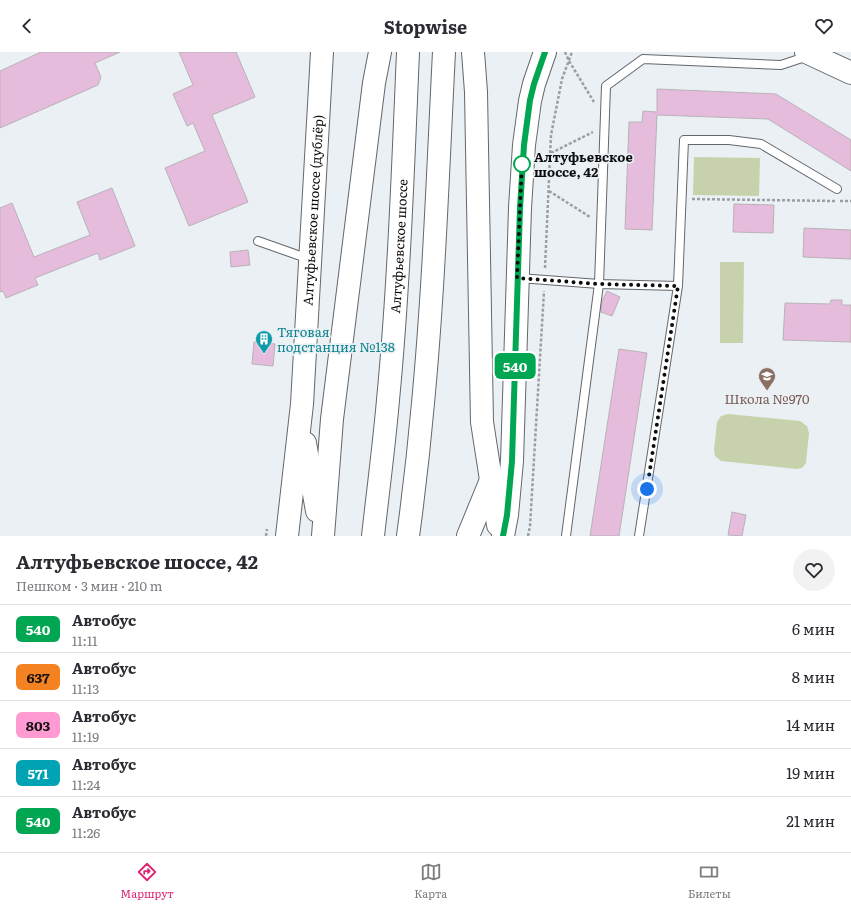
<!DOCTYPE html>
<html lang="ru">
<head>
<meta charset="utf-8">
<style>
  :root { --surface:#fff; --page:#f2f2f3; --text:#2b2b33; --muted:#7c7c81; --line:#e1e1e2; --accent:#db2777 }
  body { margin:0; font-family:Literata,serif; background:var(--page); color:var(--text); height:100vh; display:flex; flex-direction:column; font-size:15px; white-space:nowrap }
  * { box-sizing:border-box; margin:0 }
  p { font-size:13px; color:var(--muted) }
  .icon { flex:none; width:22px; height:22px; fill:none; stroke:currentColor; stroke-width:2; stroke-linecap:round; stroke-linejoin:round }
  .map { position:relative; height:484px; overflow:hidden }
  .details { display:flex; flex-direction:column; background:var(--surface); flex:1 }
  .details>* { flex:none }
  .badge { padding:0 8px; border-radius:6px; font-size:14px; line-height:26px }
  .you { position:absolute; width:20px; height:20px; margin:-10px; border:3px solid #fff; border-radius:50%; background:#1a73e8; box-shadow:0 0 0 6px #1a73e833 }
  .map>.badge { position:absolute; translate:-50% -50%; box-shadow:0 0 0 2px #fff }
  .round { display:grid; place-items:center; flex:none; width:42px; height:42px; border-radius:21px; background:var(--page) }
  .overview { display:flex; align-items:center; justify-content:space-between; height:68px; padding:0 16px }
  h1 { font-size:19px; font-weight:700; line-height:30px }
  ul { padding:0; list-style:none }
  li { display:flex; align-items:center; gap:12px; height:48px; padding:0 16px; border-top:1px solid var(--line) }
  li div { flex:1 }
  li b { display:block; font-size:15px }
  li em { font-style:normal }
  li .badge { min-width:44px; font-weight:700; text-align:center }
  header { display:flex; justify-content:space-between; align-items:center; height:52px; padding:0 16px; background:var(--surface); font-size:18px; font-weight:700 }
  .tabs { display:flex; justify-content:space-around; align-items:center; height:56px; border-top:1px solid var(--line); background:var(--surface); font-size:11px; color:var(--muted) }
  .tabs a { display:grid; justify-items:center; gap:2px }
  .tabs .current { color:var(--accent) }
  .map>svg:first-child { display:block }
</style>
</head>
<body>
<header><svg class="icon" aria-label="back" viewBox="0 0 24 24"><path d="M15 5l-7 7 7 7"/></svg>Stopwise<svg class="icon" aria-label="heart" viewBox="0 0 24 24"><path d="M12 20l-8-8c-3-5 5-10 8-4 3-6 11-1 8 4z"/></svg></header>
<div class="map">
<svg width="851" height="484" viewBox="0 0 851 484">
  <rect width="100%" height="100%" fill="#ebf0f5"/>
  <path fill="#c7d2ac" d="M 694,105 L 760,106 L 759,144 L 693,143 Z
    M 720,210 L 744,210 L 743,291 L 720,291 Z
    M 728,362 L 800,369 L 807,374 L 809,381 L 806,411 L 802,416 L 796,417 L 721,409 L 715,404 L 714,398 L 717,370 L 721,364 Z"/>
  <path fill="#e5bcdc" stroke="#b8b2b7" d="M 41,0 L 120,0 L 95,11 L 101,25 L 98,33 L 0,76 L 0,19 Z
    M 179,0 L 236,0 L 255,45 L 212,63 L 248,150 L 189,174 L 165,116 L 205,99 L 193,71 L 187,74 L 173,42 L 193,33 Z
    M 657,37 L 776,42 L 851,88 L 851,119 L 768,67 L 657,63 L 652,178 L 625,177 L 629,70 L 642,70 L 643,59 L 657,60 Z
    M 112,136 L 135,194 L 100,208 L 98,201 L 35,226 L 38,233 L 6,246 L 3,239 L 0,240 L 0,156 L 12,151 L 34,205 L 90,183 L 77,150 Z
    M 734,152 L 774,153 L 773,181 L 733,180 Z
    M 804,176 L 851,178 L 851,207 L 803,205 Z
    M 248,198 L 250,213 L 231,215 L 230,200 Z
    M 607,239 L 620,245 L 612,264 L 601,260 L 602,249 Z
    M 831,248 L 842,248 L 842,253 L 851,253 L 851,290 L 783,288 L 785,251 L 830,252 Z
    M 254,290 L 275,292 L 273,314 L 252,312 Z
    M 619,297 L 647,301 L 619,484 L 590,484 Z
    M 732,460 L 746,463 L 742,484 L 728,483 Z"/>
  <g fill="none" stroke-linecap="round" stroke-linejoin="round">
    <g stroke="#63676c" stroke-width="10">
      <path id="lane" d="M 258,189 L 309,207
        M 519,226 L 599,232 L 678,234
        M 566,484 L 599,232 L 606,34 L 643,7 L 781,13 L 808,4
        M 639,484 L 678,234 L 684,88 L 729,88 L 761,92 L 837,137"/>
    </g>
    <g stroke="#63676c" stroke-width="24">
      <g id="secondary">
        <path d="M 473,0 L 476,40 L 482,370 L 498,473"/>
        <path d="M 806,0 L 851,21"/>
        <path d="M 305,391 L 317,459"/>
        <path id="s1" d="M 287,484 L 302,352 L 322,0"/>
        <path d="M 323,484 L 332,367 L 374,31 L 380,0"/>
        <path d="M 468,484 L 491,428"/>
        <path d="M 503,484 L 507,463 L 512,409 L 520,156 L 524,93 L 530,49 L 534,32 L 545,0"/>
      </g>
    </g>
    <g stroke="#63676c" stroke-width="24">
      <g id="primary">
        <path id="s2" d="M 373,484 C 378,439 384,394 388,348 C 399,233 403,116 408,0"/>
        <path d="M 408,484 C 414,440 419,396 423,351 C 434,235 438,117 444,0"/>
      </g>
    </g>
    <path stroke="#9b9fa3" stroke-width="2.5" stroke-dasharray="3 2" stroke-linecap="butt" d="M 565,0 L 569,9 L 594,50
      M 551,101 L 593,80
      M 549,139 L 590,165
      M 692,147 L 835,149
      M 840,149 L 851,149
      M 545,216 L 551,83 L 562,27 L 572,0
      M 266,484 L 267,477
      M 528,484 L 530,474 L 544,239"/>
    <use href="#lane" stroke="#fff" stroke-width="8"/>
    <use href="#secondary" stroke="#fff" stroke-width="22"/>
    <use href="#primary" stroke="#fff" stroke-width="22"/>
  </g>
  <g fill="none" stroke-linecap="round" stroke-linejoin="round">
    <g stroke="#fff" stroke-width="9">
      <path id="line" d="M 503,484 L 507,463 L 512,409 L 520,156 L 524,93 L 530,48 L 534,32 L 545,0"/>
    </g>
    <use href="#line" stroke="#00a651" stroke-width="6"/>
    <path stroke="#0c0d0f" stroke-width="4" stroke-dasharray="0 7.2" d="M 522,112 L 522,111 L 520,156 L 517,226 L 599,232 L 678,234 L 647,437"/>
  </g>
  <defs>
    <g id="building-pin" transform="scale(0.9)"><path d="M0 17L-7.5 6A9.5 9.5 0 1 1 7.5 6Z" fill="#0f9aa8" stroke="#ebf0f5"/><path d="M-4-6H4V6H1V3H-1V6H-4ZM-2.5-4.3h1.7v1.8h-1.7ZM.8-4.3h1.7v1.8H.8ZM-2.5-1h1.7V.8h-1.7ZM.8-1h1.7V.8H.8Z" fill="#fff"/></g>
    <g id="school-pin" transform="scale(0.9)"><path d="M0 17L-7.5 6A9.5 9.5 0 1 1 7.5 6Z" fill="#8d6e63" stroke="#ebf0f5"/><path d="M0-5L7-2L0 1L-7-2ZM-4 1L0 2.5L4 1V4Q0 6-4 4Z" fill="#fff"/></g>
  </defs>
  <g fill-rule="evenodd">
    <use href="#building-pin" x="264" y="287"/>
    <use href="#school-pin" x="767" y="324"/>
  </g>
  <circle fill="#fff" stroke="#00a651" stroke-width="2" cx="522" cy="112" r="8"/>
  <g text-anchor="middle" stroke-width="3.5" stroke-linejoin="round" paint-order="stroke">
    <g font-size="13" font-weight="bold" fill="#0c0d0f" stroke="#ebf0f5" text-anchor="start">
      <text x="534" y="110">Алтуфьевское<tspan x="534" dy="15">шоссе, 42</tspan></text>
    </g>
    <g font-size="13" fill="#0c0d0f" stroke="#ebf0f5">
      <text dy="5" stroke="none"><textPath href="#s1" startOffset="327">Алтуфьевское шоссе (дублёр)</textPath></text>
      <text dy="5" stroke="none"><textPath href="#s2" startOffset="291">Алтуфьевское шоссе</textPath></text>
    </g>
    <g font-size="13" fill="#0d838f" stroke="#ebf0f5" text-anchor="start">
      <text x="277" y="285">Тяговая<tspan x="277" dy="15">подстанция №138</tspan></text>
    </g>
    <g font-size="13" fill="#785e54" stroke="#ebf0f5">
      <text x="767" y="352">Школа №970</text>
    </g>
  </g>
</svg>
<div class="you" style="left:647px;top:437px"></div>
<b class="badge" style="left:515px;top:314px;background:#00a651;color:#fff">540</b>
</div>
<section class="details">
<div class="overview"><div><h1>Алтуфьевское шоссе, 42</h1><p>Пешком · 3 мин · 210 m</p></div><a class="round"><svg class="icon" aria-label="heart" viewBox="0 0 24 24"><path d="M12 20l-8-8c-3-5 5-10 8-4 3-6 11-1 8 4z"/></svg></a></div>
<ul>
<li><span class="badge" style="background:#00a651;color:#fff">540</span><div><b>Автобус</b><p>11:11</p></div><em>6 мин</em></li>
<li><span class="badge" style="background:#f58220;color:#111">637</span><div><b>Автобус</b><p>11:13</p></div><em>8 мин</em></li>
<li><span class="badge" style="background:#ff9ad2;color:#111">803</span><div><b>Автобус</b><p>11:19</p></div><em>14 мин</em></li>
<li><span class="badge" style="background:#00a3b4;color:#fff">571</span><div><b>Автобус</b><p>11:24</p></div><em>19 мин</em></li>
<li><span class="badge" style="background:#00a651;color:#fff">540</span><div><b>Автобус</b><p>11:26</p></div><em>21 мин</em></li>
</ul>
</section>
<nav class="tabs">
<a class="current"><svg class="icon" aria-label="directions" viewBox="0 0 24 24"><path d="M12 3l9 9-9 9-9-9zM9 14v-3h6M13 9l2 2-2 2"/></svg>Маршрут</a>
<a><svg class="icon" aria-label="map" viewBox="0 0 24 24"><path d="M3 6l6-2 6 2 6-2v14l-6 2-6-2-6 2zM9 4v14M15 6v14"/></svg>Карта</a>
<a><svg class="icon" aria-label="tickets" viewBox="0 0 24 24"><path d="M3 7h18v10H3zM15 7v10"/></svg>Билеты</a>
</nav>
</body>
</html>
